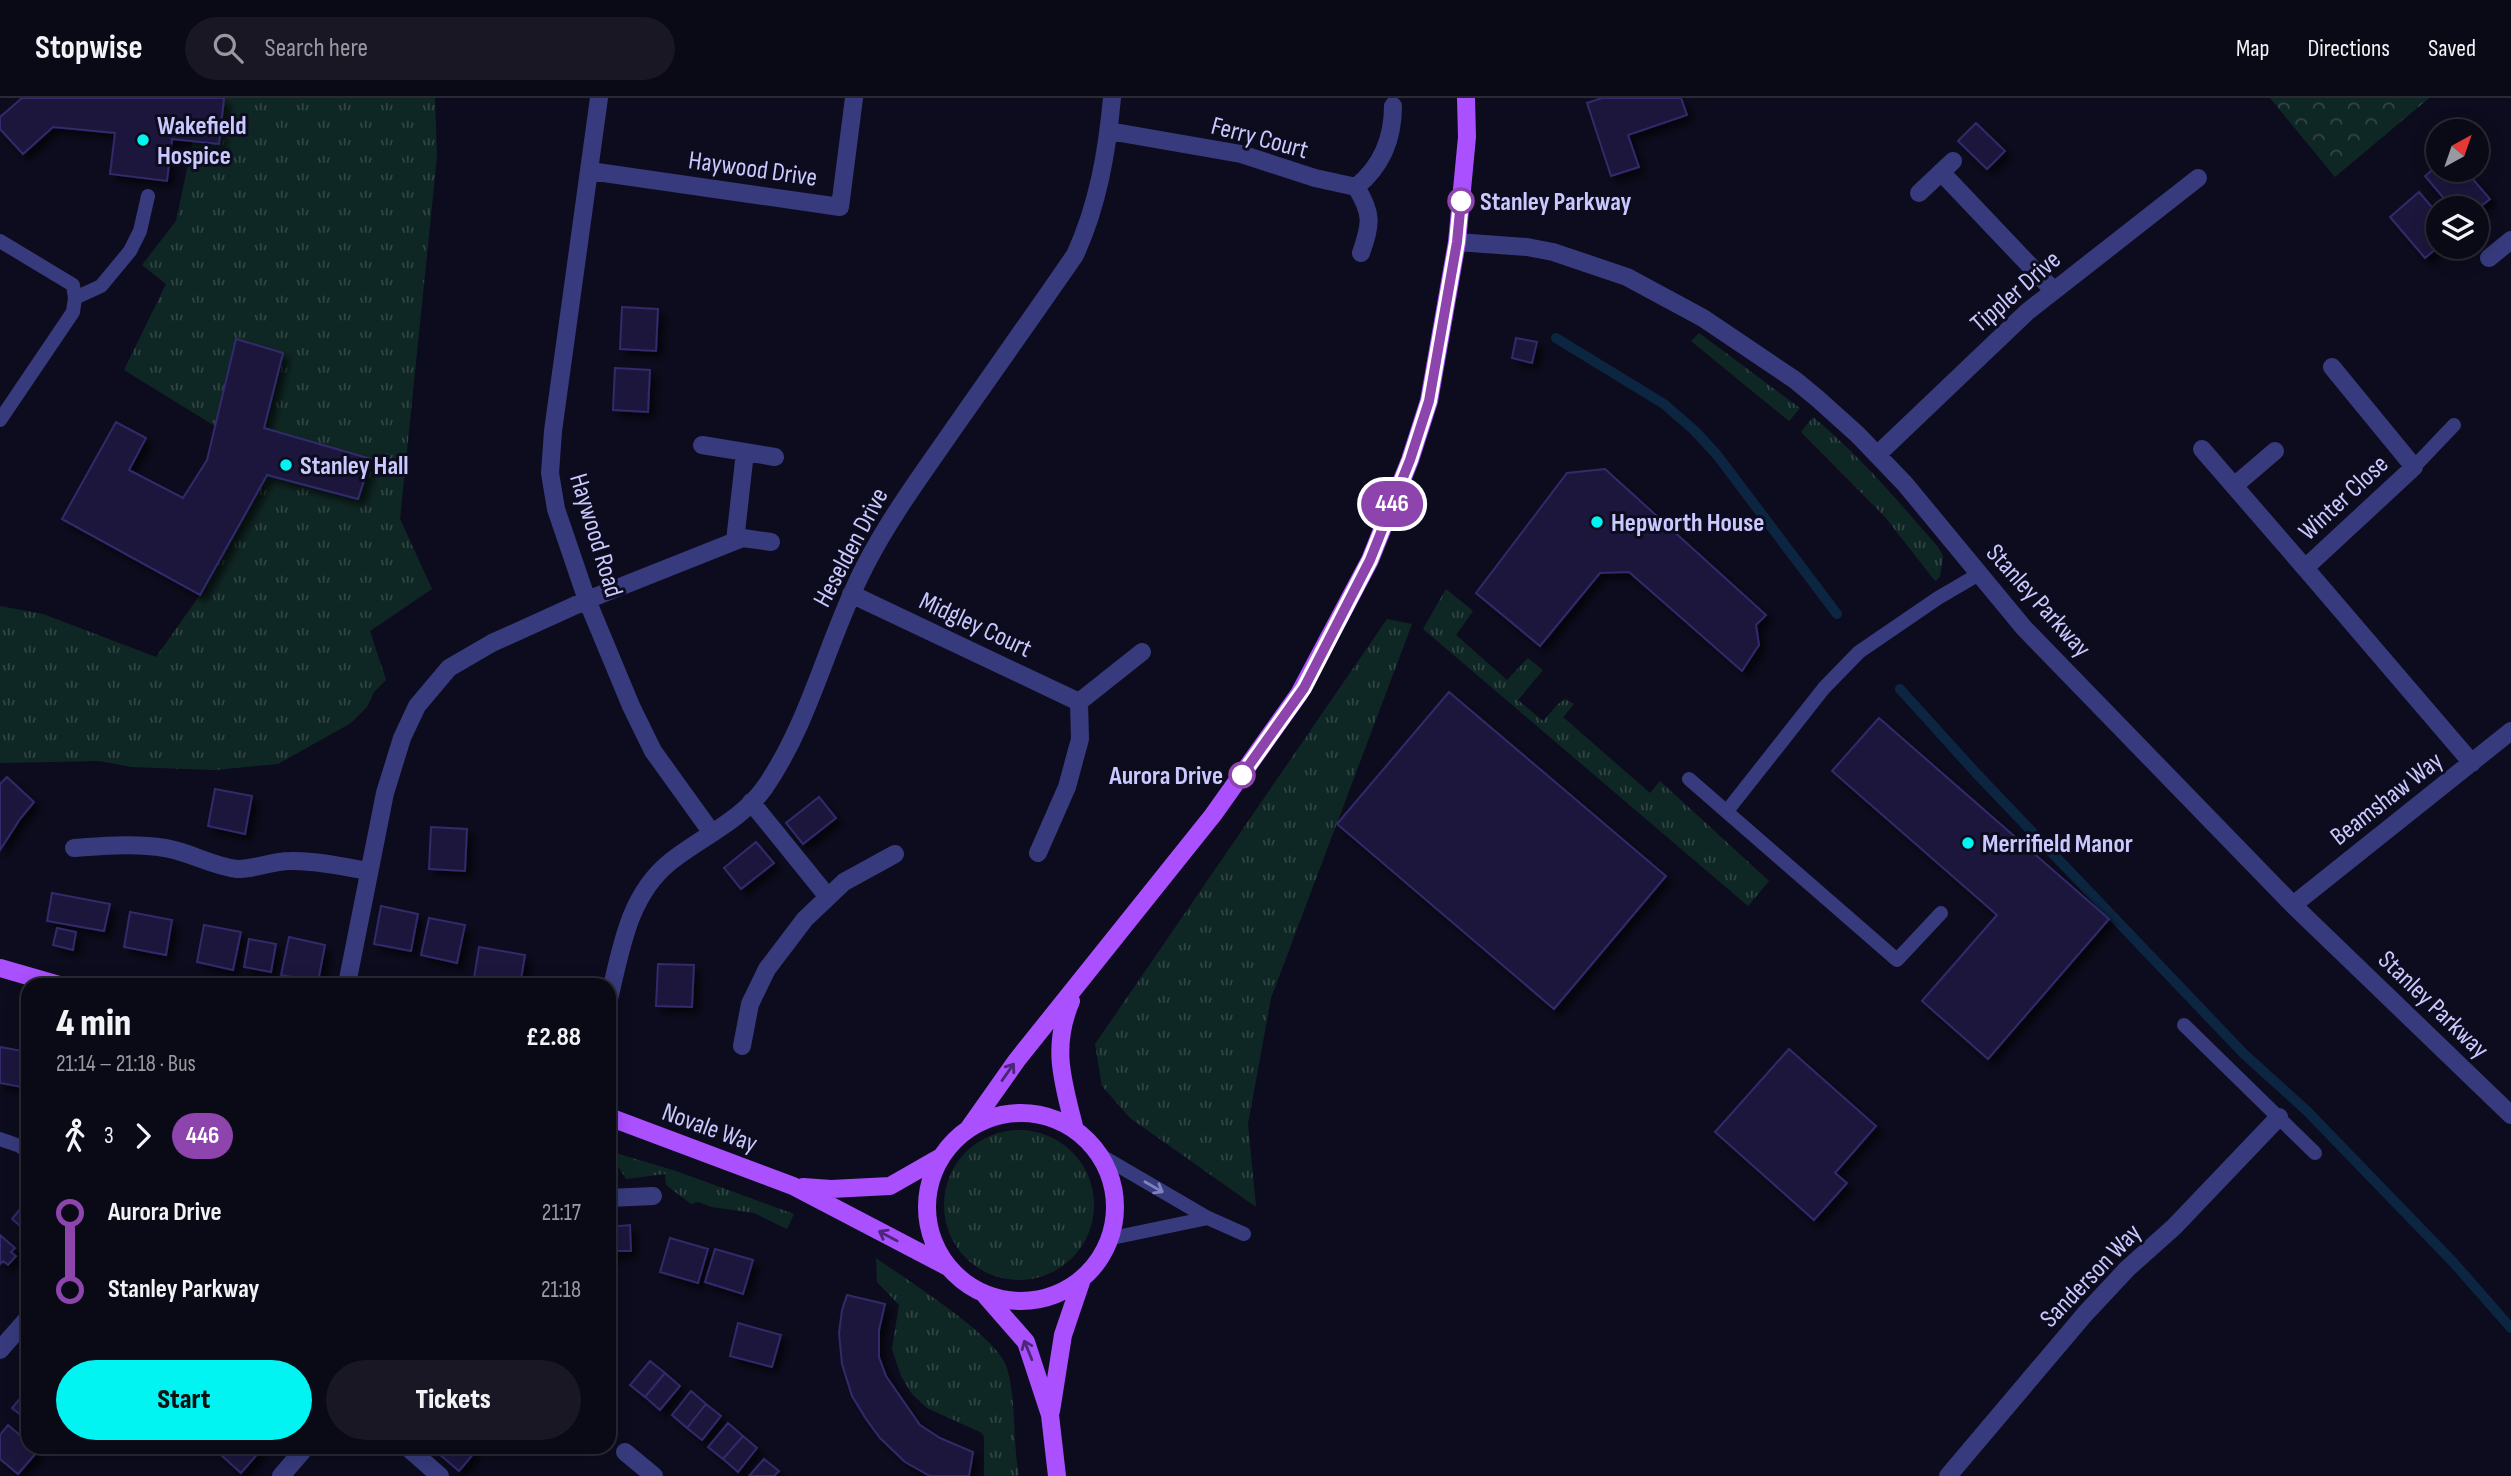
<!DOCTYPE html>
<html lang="en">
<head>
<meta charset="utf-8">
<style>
  :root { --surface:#0a0916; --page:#181723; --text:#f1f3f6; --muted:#999aa1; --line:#2a2a35; --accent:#01f3f2 }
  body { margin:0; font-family:"Sofia Sans Condensed",sans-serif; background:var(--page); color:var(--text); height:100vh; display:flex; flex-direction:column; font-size:26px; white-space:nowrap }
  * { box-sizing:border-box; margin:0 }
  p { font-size:23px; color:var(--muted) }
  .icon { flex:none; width:38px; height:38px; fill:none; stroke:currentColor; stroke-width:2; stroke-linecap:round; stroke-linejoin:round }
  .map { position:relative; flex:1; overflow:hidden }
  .drawer { position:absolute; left:21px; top:880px; width:595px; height:476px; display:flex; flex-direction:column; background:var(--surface); border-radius:21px; box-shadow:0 4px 18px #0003,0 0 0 2px var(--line) }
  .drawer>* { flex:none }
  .badge { padding:0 14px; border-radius:23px; font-size:24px; line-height:46px }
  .needle { width:46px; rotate:40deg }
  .fabs { position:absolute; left:2426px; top:21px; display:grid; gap:14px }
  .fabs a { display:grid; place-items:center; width:63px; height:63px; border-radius:50%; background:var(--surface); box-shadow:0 4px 18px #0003,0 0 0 2px var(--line); font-size:35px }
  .map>.badge { position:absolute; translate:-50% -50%; box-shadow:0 0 0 4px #fff }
  .legs { display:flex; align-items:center; gap:10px; height:77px; padding:0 35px; font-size:23px }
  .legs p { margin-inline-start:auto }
  .headline { display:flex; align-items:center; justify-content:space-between; height:119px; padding:0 35px }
  h1 { font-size:38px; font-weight:800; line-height:52px }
  .primary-button { display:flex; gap:14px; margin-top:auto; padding:14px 35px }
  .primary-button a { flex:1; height:80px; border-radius:42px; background:var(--accent); color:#111; font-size:28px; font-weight:800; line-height:80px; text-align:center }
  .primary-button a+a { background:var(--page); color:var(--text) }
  ul { padding:0 35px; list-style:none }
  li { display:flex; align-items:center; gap:24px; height:77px; font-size:26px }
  li i { display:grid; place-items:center; width:10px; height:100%; margin:0 9px; background:currentColor }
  li i::after { content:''; width:18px; height:18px; margin:-9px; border:5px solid; border-radius:50%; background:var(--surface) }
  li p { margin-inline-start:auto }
  li:first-child i { background:linear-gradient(#0000 50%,currentColor 0) }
  li:last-child i { background:linear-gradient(currentColor 50%,#0000 0) }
  header { display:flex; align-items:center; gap:42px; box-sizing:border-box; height:98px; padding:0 35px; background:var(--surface); border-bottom:2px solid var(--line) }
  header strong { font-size:33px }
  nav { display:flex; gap:38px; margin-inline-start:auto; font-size:24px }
  .search { width:490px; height:63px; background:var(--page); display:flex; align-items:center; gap:18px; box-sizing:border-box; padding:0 24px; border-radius:38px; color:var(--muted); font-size:26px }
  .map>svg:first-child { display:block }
</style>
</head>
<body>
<header>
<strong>Stopwise</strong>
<div class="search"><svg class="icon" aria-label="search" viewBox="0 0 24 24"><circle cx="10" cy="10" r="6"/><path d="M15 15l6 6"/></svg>Search here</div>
<nav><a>Map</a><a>Directions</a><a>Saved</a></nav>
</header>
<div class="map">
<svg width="2511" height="1378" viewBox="0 0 2511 1378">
  <defs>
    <pattern id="grass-tufts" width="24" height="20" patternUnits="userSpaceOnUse" patternTransform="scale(1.75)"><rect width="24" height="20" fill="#0f2724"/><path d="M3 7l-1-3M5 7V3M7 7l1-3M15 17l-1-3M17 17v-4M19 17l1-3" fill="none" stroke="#314545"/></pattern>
    <pattern id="park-crowns" width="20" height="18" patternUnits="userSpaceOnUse" patternTransform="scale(1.75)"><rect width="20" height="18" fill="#0f2724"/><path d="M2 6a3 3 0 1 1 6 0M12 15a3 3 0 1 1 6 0" fill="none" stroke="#314545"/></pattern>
    <filter id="shadow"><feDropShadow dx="6" dy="6" stdDeviation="3.5" flood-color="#0009"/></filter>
  </defs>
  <rect width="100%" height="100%" fill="#0d0c1e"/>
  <path fill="url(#grass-tufts)" d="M 224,0 L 435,0 L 437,59 L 400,421 L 432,491 L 370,533 L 386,582 L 374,594 L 367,609 L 351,625 L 278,666 L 215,672 L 132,669 L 99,663 L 0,665 L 0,508 L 43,516 L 156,559 L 200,497 L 267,377 L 358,401 L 371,361 L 264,330 L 282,255 L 236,241 L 215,328 L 124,272 L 166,186 L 142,167 L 176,123 L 193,43 Z
    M 1699,235 L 1800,310 L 1789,323 L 1691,243 Z
    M 1813,319 C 1860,358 1898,403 1938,449 L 1943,458 L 1940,479 L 1935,483 L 1885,419 L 1801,334 Z
    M 1446,491 L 1473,513 L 1456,537 L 1507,582 L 1528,560 L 1543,572 L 1518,602 L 1543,623 L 1558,606 L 1565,601 L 1574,606 L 1563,619 L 1650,695 L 1660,683 L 1769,783 L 1748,808 L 1423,531 Z
    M 1387,521 L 1412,526 L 1271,900 L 1248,1026 L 1256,1109 L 1130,1020 L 1102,988 L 1095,946 Z
    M944 1107a75 75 0 1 1 150 0a75 75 0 1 1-150 0Z
    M 609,1053 L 676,1073 L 794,1116 L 787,1131 L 754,1115 L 712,1109 L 698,1104 L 691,1106 L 666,1087 L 665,1076 L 626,1081 L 617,1067 L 609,1068 Z
    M 876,1160 C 905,1181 999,1239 1007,1270 C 1017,1305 1012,1342 1019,1378 L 984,1378 L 984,1339 L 982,1335 L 927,1310 L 912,1296 L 901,1278 L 892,1251 L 899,1207 L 877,1184 Z"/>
  <path fill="url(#park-crowns)" d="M 2270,0 L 2429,0 L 2335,79 Z"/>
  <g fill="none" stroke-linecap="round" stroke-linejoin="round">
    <path stroke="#0c2642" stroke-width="10" d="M 1556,240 L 1664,306 L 1695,333 L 1717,357 L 1837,516
      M 1900,591 L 1976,675 L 2244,956 L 2307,1013 L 2453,1164 L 2511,1230"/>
  </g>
  <path fill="#1c183e" stroke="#302a6b" stroke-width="2" filter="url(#shadow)" d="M 22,0 L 224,0 L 219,46 L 172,41 L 167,83 L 110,76 L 115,35 L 53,29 L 23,56 L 0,31 L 0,19 Z
    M 1602,0 L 1681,0 L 1687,17 L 1628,37 L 1639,69 L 1611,78 L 1587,5 Z
    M 1976,25 L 2005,53 L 1987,71 L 1958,43 Z
    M 2438,67 L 2438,72 L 2465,72 L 2490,101 L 2476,112 L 2476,110 L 2452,110 L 2425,78 Z
    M 2419,94 L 2438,116 L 2438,149 L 2425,160 L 2390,119 Z
    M 622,209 L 658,211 L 656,253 L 620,251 Z
    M 1516,240 L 1537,244 L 1532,265 L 1512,260 Z
    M 236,241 L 283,255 L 264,330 L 371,361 L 358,401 L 267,377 L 200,497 L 62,421 L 116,324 L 146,340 L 129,372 L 183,400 L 207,362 Z
    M 615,270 L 650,272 L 648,314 L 613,312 Z
    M 1605,371 L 1766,517 L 1756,527 L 1759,547 L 1742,573 L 1629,474 L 1600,475 L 1540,548 L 1476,495 L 1567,375 Z
    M 1449,594 L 1666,778 L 1554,911 L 1337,726 Z
    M 1879,620 L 2109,821 L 1988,961 L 1922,903 L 1997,817 L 1832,673 Z
    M 7,679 L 34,704 L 20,721 L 0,752 L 0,686 Z
    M 215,691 L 252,698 L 245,736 L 208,728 Z
    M 819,699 L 836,720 L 803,746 L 786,725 Z
    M 431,729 L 467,731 L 465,773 L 429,771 Z
    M 756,744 L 774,765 L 741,791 L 724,770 Z
    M 52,795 L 110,806 L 104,833 L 47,823 Z
    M 381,808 L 418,816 L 411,853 L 374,846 Z
    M 130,814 L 172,822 L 166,857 L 124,849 Z
    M 429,820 L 465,827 L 457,865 L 421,857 Z
    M 204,827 L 241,834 L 233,872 L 197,864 Z
    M 57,830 L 76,834 L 73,852 L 53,847 Z
    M 289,839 L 325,847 L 318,884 L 281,877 Z
    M 249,841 L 276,846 L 271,874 L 244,869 Z
    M 479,849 L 525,857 L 520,887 L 473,886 Z
    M 658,866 L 694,867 L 692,909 L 656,908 Z
    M 0,949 L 28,954 L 22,989 L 0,985 Z
    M 1789,951 L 1876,1028 L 1835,1075 L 1847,1085 L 1814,1122 L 1715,1034 Z
    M 25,1105 L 28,1107 L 28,1135 L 12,1121 Z
    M 630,1127 L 631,1153 L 617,1153 L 609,1163 L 609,1129 Z
    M 0,1137 L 15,1150 L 11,1154 L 16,1158 L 8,1167 L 3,1163 L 0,1166 Z
    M 670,1140 L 708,1151 L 698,1185 L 660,1174 Z
    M 715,1151 L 753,1162 L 743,1196 L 705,1184 Z
    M 847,1197 L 885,1206 L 879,1232 L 879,1259 L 886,1278 L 920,1327 L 940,1340 L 973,1354 L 969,1378 L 930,1378 L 905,1364 L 880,1340 L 866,1321 L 852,1298 L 842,1266 L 839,1235 L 842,1212 Z
    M 738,1225 L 781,1237 L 772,1269 L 730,1258 Z
    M 650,1263 L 665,1275 L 645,1299 L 630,1287 Z
    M 665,1275 L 680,1288 L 660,1312 L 645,1299 Z
    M 28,1291 L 28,1323 L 12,1310 Z
    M 691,1293 L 706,1306 L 687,1330 L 672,1317 Z
    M 706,1306 L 721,1318 L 702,1342 L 687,1330 Z
    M 728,1325 L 743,1338 L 723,1361 L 708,1349 Z
    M 8,1327 L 28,1344 L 28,1349 L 35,1349 L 38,1353 L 18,1376 L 0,1361 L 0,1337 Z
    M 743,1338 L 757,1350 L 738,1374 L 723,1361 Z
    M 212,1349 L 257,1349 L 261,1352 L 241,1375 Z
    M 431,1349 L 470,1349 L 475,1354 L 459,1373 Z
    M 764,1361 L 779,1373 L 774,1378 L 749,1378 Z"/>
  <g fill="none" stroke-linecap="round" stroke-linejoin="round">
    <path stroke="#373b7d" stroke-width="14" d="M 0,143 L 73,187 L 75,200 L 73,214 L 0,322
      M 75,200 L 101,188 L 130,153 L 140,133 L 148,98
      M 2414,369 L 2454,327
      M 1689,681 L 1897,862 L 1941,815
      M 1727,713 L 1824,590 L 1859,554 L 1938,500 L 1979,476
      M 2184,927 L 2315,1055
      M 0,1041 L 20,1048 L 28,1055
      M 1100,1057 L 1208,1120 L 1244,1136
      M 1112,1140 L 1208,1120"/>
    <path stroke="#373b7d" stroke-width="18" d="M 599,0 L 553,333 L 550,375 L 556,411 L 587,502 L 631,608 L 653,653 L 712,735
      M 1109,33 L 1241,56 L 1315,80 L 1356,89 C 1382,68 1393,41 1393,8
      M 590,73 L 840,109 L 854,0
      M 1941,74 L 2053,192
      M 1356,89 C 1373,116 1371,126 1361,155
      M 1919,95 L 1953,63
      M 1457,144 L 1527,149 L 1553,154 L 1627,179 L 1703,220 L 1795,282 L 1818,301 L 1858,337 L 1905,386 L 2024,530 L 2293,807 L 2511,1017
      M 2489,160 L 2511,142
      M 2332,269 L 2414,369 L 2305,470 L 2472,665
      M 702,347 L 775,359
      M 2202,351 L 2305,470
      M 1877,357 L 2027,214 L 2198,80
      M 2234,388 L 2275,353
      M 735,443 L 745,354
      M 851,496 L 1079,604 L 1142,554
      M 751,704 L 828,799
      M 74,750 C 104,748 135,745 165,750 C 190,754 212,768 237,771 C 252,772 272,763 290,763 C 316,762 343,769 369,773
      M 1038,755 L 1067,689 L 1080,641 L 1079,604
      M 2293,807 L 2511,633
      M 348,881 L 385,695 L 402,640 L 417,608 L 449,570 L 492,545 L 587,502 L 743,440 L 771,444
      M 609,901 C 621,852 628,798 670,764 C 701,739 741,723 765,689 C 811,622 828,539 865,468 C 890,419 923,375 954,330 C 994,273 1035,215 1075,157 C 1098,107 1107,54 1112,0
      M 742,948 L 750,906 L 767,871 L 805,821 L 844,784 L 895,756
      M 609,1100 L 653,1098
      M 0,1252 L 28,1220
      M 407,1349 L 440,1378
      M 625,1354 L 654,1378
      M 281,1378 L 306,1349
      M 1948,1378 L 2085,1216 L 2127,1171 L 2174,1129 L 2279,1019"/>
    <path stroke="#ab50ff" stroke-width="18" d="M 0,870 L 59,887
      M 1071,903 C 1051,950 1063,984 1075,1032
      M927 1109a94 94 0 1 1 188 0a94 94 0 1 1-188 0Z
      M 609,1019 L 793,1088 L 948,1169
      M 969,1030 L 1017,962 L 1213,717 L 1299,596 L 1370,462 L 1410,362 L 1429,303 L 1457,144 L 1467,39 L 1466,0
      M 803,1089 L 831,1091 L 890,1088 L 939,1060
      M 985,1197 L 1026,1244 L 1050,1317 L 1057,1378
      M 1051,1313 L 1063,1237 L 1081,1184"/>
  </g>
  <defs><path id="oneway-shaft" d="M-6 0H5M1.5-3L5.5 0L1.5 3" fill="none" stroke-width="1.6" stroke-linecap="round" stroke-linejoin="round" transform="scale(1.75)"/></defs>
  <g stroke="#4c2778">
    <use href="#oneway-shaft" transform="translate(1008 974) rotate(-55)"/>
    <use href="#oneway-shaft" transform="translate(888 1138) rotate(-152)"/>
    <use href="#oneway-shaft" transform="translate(1028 1252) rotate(-112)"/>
  </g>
  <use stroke="#8082be" href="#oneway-shaft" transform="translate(1154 1089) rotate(30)"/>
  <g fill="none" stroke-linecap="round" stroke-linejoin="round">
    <g stroke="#fff" stroke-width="16">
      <path id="line-1" d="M 1242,677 L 1304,590 L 1370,462 L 1410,362 L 1429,303 L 1457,144 L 1461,103"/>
    </g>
    <use href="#line-1" stroke="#8e44ad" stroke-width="10"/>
  </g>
  <g fill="#01f3f2" stroke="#0d0c1e" stroke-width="2.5">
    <circle cx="143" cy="42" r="7"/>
    <circle cx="286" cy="367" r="7"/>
    <circle cx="1597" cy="424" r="7"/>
    <circle cx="1968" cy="745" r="7"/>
  </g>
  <g fill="#fff" stroke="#8e44ad" stroke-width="3.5">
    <circle cx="1461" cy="103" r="12"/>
    <circle cx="1242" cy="677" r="12"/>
  </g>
  <g text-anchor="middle" stroke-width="6" stroke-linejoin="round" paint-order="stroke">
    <g font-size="26" font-weight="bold" fill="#c9c8ff" stroke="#0d0c1e" text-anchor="start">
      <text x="157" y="36">Wakefield<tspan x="157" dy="30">Hospice</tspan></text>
      <text x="300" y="376">Stanley Hall</text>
      <text x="1611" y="433">Hepworth House</text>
      <text x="1982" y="754">Merrifield Manor</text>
    </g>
    <g font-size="26" fill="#c9c8ff" stroke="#0d0c1e">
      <text transform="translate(1260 39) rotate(15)" y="9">Ferry Court</text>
      <text transform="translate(753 70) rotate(8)" y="9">Haywood Drive</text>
      <text transform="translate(2015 193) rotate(-41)" y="9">Tippler Drive</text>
      <text transform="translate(2343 399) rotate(-43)" y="9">Winter Close</text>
      <text transform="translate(597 437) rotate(73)" y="9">Haywood Road</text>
      <text transform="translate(850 449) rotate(-62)" y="9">Heselden Drive</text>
      <text transform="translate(2039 502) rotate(48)" y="9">Stanley Parkway</text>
      <text transform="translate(976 526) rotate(25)" y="9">Midgley Court</text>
      <text transform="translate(2386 700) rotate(-38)" y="9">Beamshaw Way</text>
      <text transform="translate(2434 906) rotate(44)" y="9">Stanley Parkway</text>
      <text transform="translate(710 1029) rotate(20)" y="9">Novale Way</text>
      <text transform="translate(2090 1177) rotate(-46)" y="9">Sanderson Way</text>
    </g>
    <g font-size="26" font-weight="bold" fill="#c9c8ff" stroke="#0d0c1e" text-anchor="start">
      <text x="1480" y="112">Stanley Parkway</text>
      <text x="1223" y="686" text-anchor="end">Aurora Drive</text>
    </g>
  </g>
</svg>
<div class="fabs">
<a><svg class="needle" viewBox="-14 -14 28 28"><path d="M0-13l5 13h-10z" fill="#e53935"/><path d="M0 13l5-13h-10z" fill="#999aa1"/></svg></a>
<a><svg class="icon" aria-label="layers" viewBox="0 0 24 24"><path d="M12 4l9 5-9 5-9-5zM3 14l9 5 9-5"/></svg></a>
</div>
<b class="badge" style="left:1392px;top:406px;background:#8e44ad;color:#fff">446</b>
<section class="drawer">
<div class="headline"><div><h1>4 min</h1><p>21:14 – 21:18 · Bus</p></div><b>£2.88</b></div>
<div class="legs"><svg class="icon" aria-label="walk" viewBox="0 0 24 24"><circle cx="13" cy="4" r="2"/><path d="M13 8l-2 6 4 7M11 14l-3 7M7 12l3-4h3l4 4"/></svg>3<svg class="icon" aria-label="forward" viewBox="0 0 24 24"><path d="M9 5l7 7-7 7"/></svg><b class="badge" style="background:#8e44ad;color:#fff">446</b></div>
<ul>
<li><i style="color:#8e44ad"></i><b>Aurora Drive</b><p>21:17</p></li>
<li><i style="color:#8e44ad"></i><b>Stanley Parkway</b><p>21:18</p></li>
</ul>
<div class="primary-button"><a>Start</a><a>Tickets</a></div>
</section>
</div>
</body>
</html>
